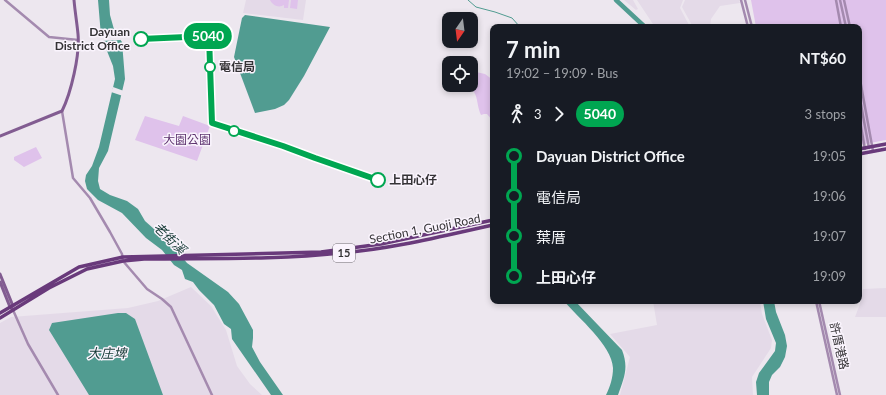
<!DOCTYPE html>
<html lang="en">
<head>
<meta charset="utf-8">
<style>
  :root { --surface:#171b24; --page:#20242c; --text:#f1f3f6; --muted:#9ea1a6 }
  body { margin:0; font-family:Lato,"Noto Sans TC",sans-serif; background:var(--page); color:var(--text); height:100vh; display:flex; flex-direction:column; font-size:15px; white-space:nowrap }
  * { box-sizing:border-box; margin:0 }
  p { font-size:13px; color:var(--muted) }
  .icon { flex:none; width:22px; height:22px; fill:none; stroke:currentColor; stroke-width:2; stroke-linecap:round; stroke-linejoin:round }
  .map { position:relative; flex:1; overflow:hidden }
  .panel { position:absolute; left:490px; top:24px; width:372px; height:280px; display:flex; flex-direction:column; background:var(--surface); border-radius:8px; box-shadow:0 2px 6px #0003 }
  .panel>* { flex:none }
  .badge { padding:0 8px; border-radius:13px; font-size:14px; line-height:26px }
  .needle { width:26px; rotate:194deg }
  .buttons { position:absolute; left:442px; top:12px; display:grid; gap:8px }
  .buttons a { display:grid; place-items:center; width:36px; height:36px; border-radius:8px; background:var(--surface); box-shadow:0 2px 6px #0003; font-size:20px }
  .map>.badge { position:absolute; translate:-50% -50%; box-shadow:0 0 0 2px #fff }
  .legs { display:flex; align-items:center; gap:6px; height:44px; padding:0 16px; font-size:13px }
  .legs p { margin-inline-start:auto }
  .overview { display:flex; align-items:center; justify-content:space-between; height:68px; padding:0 16px }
  h1 { font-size:22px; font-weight:700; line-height:30px }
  ul { padding:0 16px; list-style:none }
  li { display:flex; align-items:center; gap:14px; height:40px; font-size:15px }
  li i { display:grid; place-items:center; width:6px; height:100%; margin:0 5px; background:currentColor }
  li i::after { content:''; width:10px; height:10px; margin:-5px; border:3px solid; border-radius:50%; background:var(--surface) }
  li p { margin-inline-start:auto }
  li:first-child i { background:linear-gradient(#0000 50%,currentColor 0) }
  li:last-child i { background:linear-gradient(currentColor 50%,#0000 0) }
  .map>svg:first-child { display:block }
</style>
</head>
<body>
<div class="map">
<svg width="886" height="395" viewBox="0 0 886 395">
  <rect width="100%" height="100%" fill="#ede7ef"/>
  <path fill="#e4dae8" d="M 246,0 L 306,0 L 303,20 L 243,13 Z
    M 624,0 L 633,0 L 638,9 L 636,10 Z
    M 637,0 L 683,0 L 680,8 L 690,27 L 655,27 Z
    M 685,0 L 739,0 L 740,3 L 720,6 L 711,19 L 710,27 L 693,27 L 682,7 Z
    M 191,287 L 211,306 L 226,330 L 237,366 L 250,384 L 262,395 L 0,395 L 0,323 L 11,317 L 128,308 L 158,301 Z
    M 886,288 L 886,317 L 855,317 L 860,304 L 863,289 Z
    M 653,301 L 760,301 L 762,314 L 772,340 L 771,348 L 752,377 L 753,395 L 620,395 L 630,357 L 610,334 L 657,325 Z"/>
  <path fill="#dfc2eb" d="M 270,0 L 289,0 L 288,8 L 284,8 L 284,5 C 279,8 273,6 270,0 Z
    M 291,0 L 298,0 L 297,9 L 290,8 Z
    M 751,0 L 886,0 L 886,140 L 859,145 L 859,27 L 756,27 Z
    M 476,72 L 485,74 L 493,80 L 493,121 L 487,114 L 484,114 L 481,115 C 475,101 480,92 465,85 L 471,85 L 471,73 Z
    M 145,116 L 179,126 L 183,116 L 210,126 L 197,161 L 135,140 Z
    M 36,147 L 42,158 L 24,167 L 14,160 L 14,157 Z"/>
  <path fill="#519c91" d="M 98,0 L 109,0 L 110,15 L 115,33 L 122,42 L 125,79 L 108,151 L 99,168 L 98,181 L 100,189 L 110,195 L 127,201 L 138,209 L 145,221 L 172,245 L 187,263 L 228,292 L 239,304 L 253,330 L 253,338 L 252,347 L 260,362 L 283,395 L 271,395 L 232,339 L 231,329 L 224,324 L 214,305 L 199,290 L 193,282 L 185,279 L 182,270 L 174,265 L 162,250 L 146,238 L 122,213 L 98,200 L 87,189 L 85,181 L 86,175 L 92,166 L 99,147 L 115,79 L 113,66 L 101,36 Z
    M 245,15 L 330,27 L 304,76 L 289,100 L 284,105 L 275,109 L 255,113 L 234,57 L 242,18 Z
    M 564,301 L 575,301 L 622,350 C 629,368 624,378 618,395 L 606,395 C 610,387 613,378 613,368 C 612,345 578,318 564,301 Z
    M 763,301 L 774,301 L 776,312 L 785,335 L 787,346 L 785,357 L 780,367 L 772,375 L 769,382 L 769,395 L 757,395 L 756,382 L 759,373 L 775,351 L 776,343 L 766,319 Z
    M 118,313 L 126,313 L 135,319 L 163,395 L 89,395 L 49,330 L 52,323 Z"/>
  <path fill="#ede7ef" d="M 119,35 L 121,40 L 102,41 L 100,36 Z
    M 113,87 L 124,91 L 123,96 L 111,92 Z"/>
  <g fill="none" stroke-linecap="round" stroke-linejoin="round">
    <path stroke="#519c91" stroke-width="1" d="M 468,0 L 476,7 L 495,12 L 512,18 L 520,27"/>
    <path stroke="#519c91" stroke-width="4.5" d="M 616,0 L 645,27"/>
    <path stroke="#a48aaf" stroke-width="2.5" d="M 5,0 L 49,37 L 78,40
      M 741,0 L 748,27
      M 745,0 L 752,27
      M 836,0 L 841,27
      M 840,0 L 846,27
      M 844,0 L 850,27
      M 209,36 L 211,123
      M 859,74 L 873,151
      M 859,94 L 869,148
      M 62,111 L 73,178 L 90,198 L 110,232 L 122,254 L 123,261 L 147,289 L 162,299 L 171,307 L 212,395
      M 859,116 L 865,149
      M 816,301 L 837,395
      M 819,301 L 840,395
      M 13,310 L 28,344 L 58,395"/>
    <path stroke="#825c91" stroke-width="3" d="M 0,136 L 62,111 C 71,93 80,55 78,34 C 77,23 75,12 74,0
      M 0,274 L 13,306
      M 0,282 L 10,307 L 13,310"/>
    <path stroke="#693a7b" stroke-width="3.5" d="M 859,149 L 886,144
      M 859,154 L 886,149
      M 0,313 L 79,267 L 123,257 L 321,252 L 381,244 L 493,220
      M 0,318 L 49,288 L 87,269 L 123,261 L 144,259 C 210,258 276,260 341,253 C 392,249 443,236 493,225"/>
  </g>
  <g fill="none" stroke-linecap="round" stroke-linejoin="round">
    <g stroke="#fff" stroke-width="9">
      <path id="line-1" d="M 141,39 L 209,36 L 212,123 L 283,146 L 315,158 L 378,180"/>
    </g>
    <use href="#line-1" stroke="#00a651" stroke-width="6"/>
  </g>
  <g fill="#fff" stroke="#00a651" stroke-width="2">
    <circle cx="141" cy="39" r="7"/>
    <circle cx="210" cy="67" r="5"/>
    <circle cx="234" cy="131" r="5"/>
    <circle cx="378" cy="180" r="7"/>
  </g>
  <g text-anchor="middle" stroke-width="3" stroke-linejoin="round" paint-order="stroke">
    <rect fill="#faf4fd" stroke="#706d72" stroke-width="1" x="333" y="244" width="22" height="18" rx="3"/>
    <g font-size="11" font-weight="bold" fill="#353336">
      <text x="344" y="257">15</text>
    </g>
    <g font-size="12" font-weight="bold" fill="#353336" stroke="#faf4fd" text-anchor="start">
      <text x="130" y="36" text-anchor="end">Dayuan<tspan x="130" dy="14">District Office</tspan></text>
      <text x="219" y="71">電信局</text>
      <text x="389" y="184">上田心仔</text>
    </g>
    <g font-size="12" fill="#5e346f" stroke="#faf4fd">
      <text x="187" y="144">大園公園</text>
    </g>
    <g font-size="12" fill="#353336" stroke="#faf4fd">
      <text transform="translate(425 229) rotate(-11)" y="4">Section 1, Guoji Road</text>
      <text transform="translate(839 346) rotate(77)" y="4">許厝港路</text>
    </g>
    <g font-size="13" font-style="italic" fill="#123732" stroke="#faf4fd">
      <text transform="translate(170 238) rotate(44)" y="5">老街溪</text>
      <text x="107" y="358">大庄埤</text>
    </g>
  </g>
</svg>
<div class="buttons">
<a><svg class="needle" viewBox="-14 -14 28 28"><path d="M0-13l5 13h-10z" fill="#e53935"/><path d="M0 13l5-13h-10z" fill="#9ea1a6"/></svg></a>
<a><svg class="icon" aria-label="locate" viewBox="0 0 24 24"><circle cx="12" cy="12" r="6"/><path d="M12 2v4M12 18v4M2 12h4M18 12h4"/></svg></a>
</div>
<b class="badge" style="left:208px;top:36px;background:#00a651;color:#fff">5040</b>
<section class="panel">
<div class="overview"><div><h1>7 min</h1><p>19:02 – 19:09 · Bus</p></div><b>NT$60</b></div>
<div class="legs"><svg class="icon" aria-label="walk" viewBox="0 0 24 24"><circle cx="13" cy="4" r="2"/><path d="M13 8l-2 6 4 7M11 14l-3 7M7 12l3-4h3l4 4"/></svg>3<svg class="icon" aria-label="forward" viewBox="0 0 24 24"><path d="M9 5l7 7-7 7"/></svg><b class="badge" style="background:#00a651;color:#fff">5040</b><p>3 stops</p></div>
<ul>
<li><i style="color:#00a651"></i><b>Dayuan District Office</b><p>19:05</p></li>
<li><i style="color:#00a651"></i><span>電信局</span><p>19:06</p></li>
<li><i style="color:#00a651"></i><span>葉厝</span><p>19:07</p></li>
<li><i style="color:#00a651"></i><b>上田心仔</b><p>19:09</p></li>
</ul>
</section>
</div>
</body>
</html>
